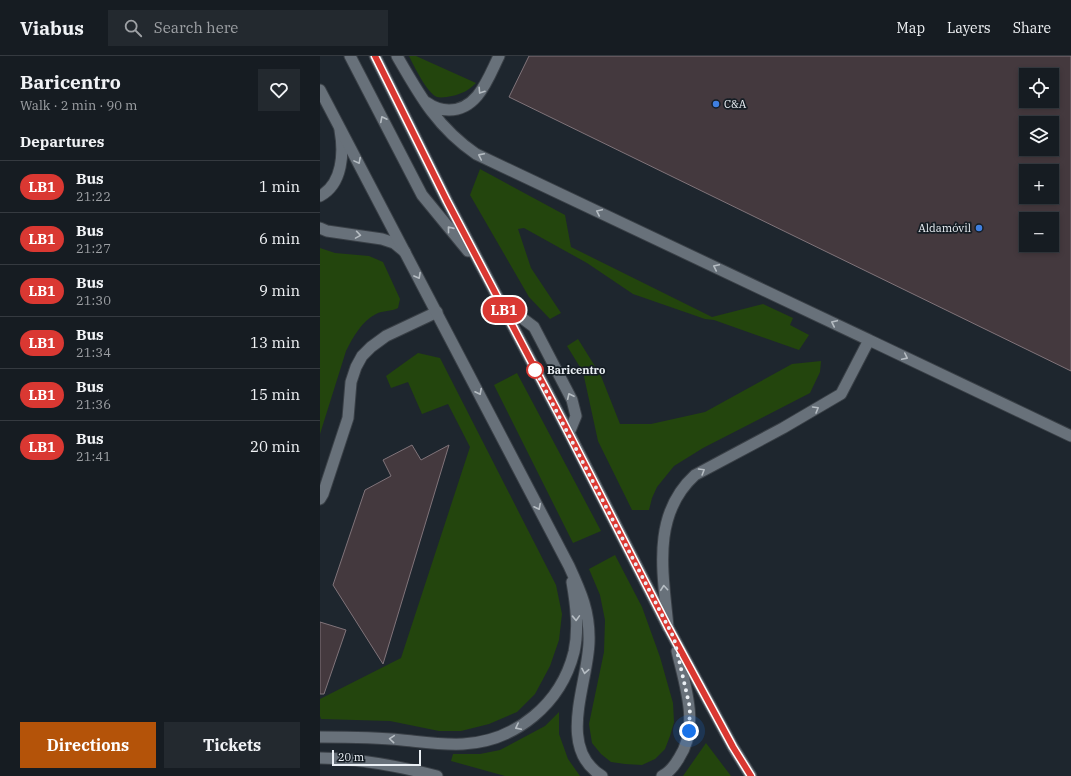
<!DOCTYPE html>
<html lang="en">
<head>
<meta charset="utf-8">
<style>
  :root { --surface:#161c22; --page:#23292f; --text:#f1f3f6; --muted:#9ea1a5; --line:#353a40; --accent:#b45309 }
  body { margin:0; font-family:"IBM Plex Serif",serif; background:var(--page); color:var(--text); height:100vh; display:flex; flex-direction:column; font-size:15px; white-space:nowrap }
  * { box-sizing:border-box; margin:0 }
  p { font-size:13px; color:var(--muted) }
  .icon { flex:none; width:22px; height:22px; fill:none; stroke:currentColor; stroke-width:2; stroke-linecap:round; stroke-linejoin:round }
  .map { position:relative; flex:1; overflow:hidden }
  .drawer { display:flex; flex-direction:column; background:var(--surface); width:320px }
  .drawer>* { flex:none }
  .badge { padding:0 8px; border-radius:13px; font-size:14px; line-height:26px }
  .buttons { position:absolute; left:699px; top:12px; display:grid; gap:8px }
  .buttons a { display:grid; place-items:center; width:40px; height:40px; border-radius:0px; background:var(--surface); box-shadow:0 2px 6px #0003,0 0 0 1px var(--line); font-size:20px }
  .scale { position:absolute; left:12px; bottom:10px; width:89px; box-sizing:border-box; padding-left:4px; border:2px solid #eaeff4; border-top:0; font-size:11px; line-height:14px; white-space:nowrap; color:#eaeff4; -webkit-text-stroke:3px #151d24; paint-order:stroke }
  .you { position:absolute; width:20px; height:20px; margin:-10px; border:3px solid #fff; border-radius:50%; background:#1a73e8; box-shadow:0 0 0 6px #1a73e833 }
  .map>.badge { position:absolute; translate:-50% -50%; box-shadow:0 0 0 2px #fff }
  h2 { padding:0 20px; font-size:15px; line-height:36px }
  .round { display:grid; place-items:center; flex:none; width:42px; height:42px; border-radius:0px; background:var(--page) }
  .head { display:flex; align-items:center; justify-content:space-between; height:68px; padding:0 20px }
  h1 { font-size:19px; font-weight:800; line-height:30px }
  .action { display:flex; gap:8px; margin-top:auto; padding:8px 20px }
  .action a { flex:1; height:46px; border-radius:0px; background:var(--accent); color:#fff; font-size:16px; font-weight:800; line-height:46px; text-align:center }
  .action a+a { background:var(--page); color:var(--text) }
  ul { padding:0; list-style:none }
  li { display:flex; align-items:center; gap:12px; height:52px; padding:0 20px; border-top:1px solid var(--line) }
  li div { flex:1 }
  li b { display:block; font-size:15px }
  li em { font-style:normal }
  li .badge { min-width:44px; font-weight:700; text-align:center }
  header { display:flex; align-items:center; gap:24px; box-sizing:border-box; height:56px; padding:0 20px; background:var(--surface); border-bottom:1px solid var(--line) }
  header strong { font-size:19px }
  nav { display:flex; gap:22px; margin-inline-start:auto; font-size:14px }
  .search { width:280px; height:36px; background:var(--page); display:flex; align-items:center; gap:10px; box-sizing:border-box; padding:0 14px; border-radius:0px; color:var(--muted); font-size:15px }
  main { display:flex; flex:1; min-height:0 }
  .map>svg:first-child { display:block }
</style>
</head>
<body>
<header>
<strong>Viabus</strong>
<div class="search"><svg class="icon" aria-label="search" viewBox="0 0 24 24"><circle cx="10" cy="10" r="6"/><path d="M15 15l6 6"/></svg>Search here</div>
<nav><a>Map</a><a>Layers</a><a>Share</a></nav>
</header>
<main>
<section class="drawer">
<div class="head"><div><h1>Baricentro</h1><p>Walk · 2 min · 90 m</p></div><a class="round"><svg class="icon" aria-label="heart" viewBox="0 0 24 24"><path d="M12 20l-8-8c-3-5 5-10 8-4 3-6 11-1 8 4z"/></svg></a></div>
<h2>Departures</h2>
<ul>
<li><span class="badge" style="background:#da3832;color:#fff">LB1</span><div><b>Bus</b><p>21:22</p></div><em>1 min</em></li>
<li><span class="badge" style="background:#da3832;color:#fff">LB1</span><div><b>Bus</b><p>21:27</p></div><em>6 min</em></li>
<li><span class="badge" style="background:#da3832;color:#fff">LB1</span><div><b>Bus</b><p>21:30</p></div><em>9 min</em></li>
<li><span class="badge" style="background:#da3832;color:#fff">LB1</span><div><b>Bus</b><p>21:34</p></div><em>13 min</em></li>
<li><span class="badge" style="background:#da3832;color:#fff">LB1</span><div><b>Bus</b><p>21:36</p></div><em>15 min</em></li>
<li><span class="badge" style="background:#da3832;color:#fff">LB1</span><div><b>Bus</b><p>21:41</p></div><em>20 min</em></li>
</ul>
<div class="action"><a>Directions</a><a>Tickets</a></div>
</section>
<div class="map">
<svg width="751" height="720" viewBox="0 0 751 720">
  <rect width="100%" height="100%" fill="#1e262e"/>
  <path fill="#23450d" d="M 89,0 L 96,0 L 156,27 C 149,34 142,38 132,40 C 127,41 121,42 117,41 C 107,37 94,10 89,0 Z
    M 160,113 L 245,159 L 251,191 L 392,261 L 443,248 L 473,262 L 470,269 L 489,279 L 479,294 L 394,264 L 385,263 L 313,238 L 267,207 L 204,172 L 198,173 L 211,212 L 241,257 L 230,263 L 209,241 L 150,139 Z
    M 0,192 L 15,197 L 49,200 L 63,206 L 80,243 L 78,252 C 71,256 63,254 56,258 C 42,265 33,281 26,295 L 0,378 Z
    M 258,283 L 281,320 L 300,368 L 331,368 L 385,356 L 472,308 L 501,305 L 500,316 L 490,337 L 383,392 L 354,410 L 337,431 L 332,442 L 329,454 L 312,454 L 278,385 L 263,316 L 247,290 Z
    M 98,297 L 120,302 L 236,529 L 242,558 L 239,584 L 230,610 L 215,638 L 197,656 L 169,668 L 141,675 L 119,675 L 70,665 L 1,663 L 0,660 L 0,643 L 81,602 L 150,391 L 128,348 L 102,358 L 88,326 L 71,332 L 66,320 Z
    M 197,317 L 281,475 L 253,487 L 174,329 Z
    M 295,499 L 322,551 L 340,601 L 353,647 L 354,666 L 350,680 L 345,693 L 335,703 L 322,709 L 305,708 L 291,706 L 281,698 L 272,687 L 269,668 L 284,596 L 285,564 L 280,539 L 269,513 Z
    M 239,656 L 239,678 L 248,703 L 260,720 L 185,720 L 131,705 L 133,698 L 160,698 L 180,694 L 225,670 Z
    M 386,687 L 411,720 L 363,720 Z"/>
  <path fill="#44393e" stroke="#80747a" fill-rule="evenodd" d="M 209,0 L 751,0 L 751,315 L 189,41 ZM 706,19 L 732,19 L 732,45 L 706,45 ZM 706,67 L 732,67 L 732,93 L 706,93 ZM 706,115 L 732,115 L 732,141 L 706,141 ZM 706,163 L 732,163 L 732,189 L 706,189 Z
    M 92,389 L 101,404 L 129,389 L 63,608 L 13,529 L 45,434 L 71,420 L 63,404 Z
    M 0,566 L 26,574 L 4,638 L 0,638 Z"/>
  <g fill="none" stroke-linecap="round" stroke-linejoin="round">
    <g stroke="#3a4047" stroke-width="13">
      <path id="service" d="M 77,0 C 100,40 117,71 156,98 L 549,284
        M 106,46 C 113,51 119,54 129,54 C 158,54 168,22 179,0
        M 0,140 C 23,128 24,96 20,74
        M 0,172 L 7,175 L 62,183 L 74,187 L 85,196
        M 187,261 L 202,262 L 214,271 L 252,344 L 256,360 L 249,377
        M 0,443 L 3,438 L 28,362 L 31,326 L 36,311 L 42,300 L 51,291 L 66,280 L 117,256
        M 348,571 C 343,517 331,459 375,419 L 463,372 L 521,338 L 549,284 L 751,380"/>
    </g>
    <g stroke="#3a4047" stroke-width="13">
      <path id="minor" d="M 30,0 L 102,139 L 148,195
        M 55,0 L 127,145 L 249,377 L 348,571 L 413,691 L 431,720
        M 0,34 L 249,510 C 261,536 270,556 269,586 C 268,628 236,692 282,720
        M 0,681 C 27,681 55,681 82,684 C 102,686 122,689 143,688 C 196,685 241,648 254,596 C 259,573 256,549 252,526
        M 0,702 C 42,703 77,710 117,720
        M 342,720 C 350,716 355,709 359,702 C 380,670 365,630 357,595"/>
    </g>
    <use href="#service" stroke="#68717a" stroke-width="11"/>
    <use href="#minor" stroke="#68717a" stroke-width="11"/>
  </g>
  <defs><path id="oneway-chevron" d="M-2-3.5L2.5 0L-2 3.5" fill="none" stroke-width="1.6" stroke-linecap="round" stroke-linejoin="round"/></defs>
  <g stroke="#b6bdc3">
    <use href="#oneway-chevron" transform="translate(161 35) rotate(123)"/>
    <use href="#oneway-chevron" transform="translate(63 63) rotate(-117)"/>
    <use href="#oneway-chevron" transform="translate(161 100) rotate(-154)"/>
    <use href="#oneway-chevron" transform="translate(38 105) rotate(62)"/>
    <use href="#oneway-chevron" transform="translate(279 156) rotate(-155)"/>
    <use href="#oneway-chevron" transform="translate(130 173) rotate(-129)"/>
    <use href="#oneway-chevron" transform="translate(38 179) rotate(9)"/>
    <use href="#oneway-chevron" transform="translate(396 211) rotate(-155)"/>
    <use href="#oneway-chevron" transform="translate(98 220) rotate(61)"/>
    <use href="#oneway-chevron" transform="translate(514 267) rotate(-155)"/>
    <use href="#oneway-chevron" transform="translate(585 301) rotate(26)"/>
    <use href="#oneway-chevron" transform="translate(159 336) rotate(63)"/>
    <use href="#oneway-chevron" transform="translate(250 340) rotate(-115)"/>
    <use href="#oneway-chevron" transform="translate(496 353) rotate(-30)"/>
    <use href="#oneway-chevron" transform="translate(382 415) rotate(-31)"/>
    <use href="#oneway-chevron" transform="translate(218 451) rotate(63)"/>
    <use href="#oneway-chevron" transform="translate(344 532) rotate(-95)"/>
    <use href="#oneway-chevron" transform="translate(256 562) rotate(88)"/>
    <use href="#oneway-chevron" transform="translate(265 615) rotate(100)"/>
    <use href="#oneway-chevron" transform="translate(198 671) rotate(153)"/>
    <use href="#oneway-chevron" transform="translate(72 683) rotate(-175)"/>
  </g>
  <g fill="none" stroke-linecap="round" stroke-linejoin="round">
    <g stroke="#fff" stroke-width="9">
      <path id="line" d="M 55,0 L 127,145 L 242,364 L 348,571 L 413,691 L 431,720"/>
    </g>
    <use href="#line" stroke="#da3832" stroke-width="6"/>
    <path stroke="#eaeff4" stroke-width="4" stroke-dasharray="0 7.2" d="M 215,314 L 214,312 L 354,582 L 370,652 L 369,675"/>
  </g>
  <g fill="#3f7fe0" stroke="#151d24" stroke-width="1.5">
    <circle cx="396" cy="48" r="4"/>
    <circle cx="659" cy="172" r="4"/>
  </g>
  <circle fill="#fff" stroke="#da3832" stroke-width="2" cx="215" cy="314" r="8"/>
  <g text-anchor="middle" stroke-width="3.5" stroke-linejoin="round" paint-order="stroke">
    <g font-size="11" fill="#eaeff4" stroke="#151d24" text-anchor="start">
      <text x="404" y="52">C&amp;A</text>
      <text x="651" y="176" text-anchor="end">Aldamóvil</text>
    </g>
    <g font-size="11" font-weight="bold" fill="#eaeff4" stroke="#151d24" text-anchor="start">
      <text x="227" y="318">Baricentro</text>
    </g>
  </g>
</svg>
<div class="buttons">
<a><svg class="icon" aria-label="locate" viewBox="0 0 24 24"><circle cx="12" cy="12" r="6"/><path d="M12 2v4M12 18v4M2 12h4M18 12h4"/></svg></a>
<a><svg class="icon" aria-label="layers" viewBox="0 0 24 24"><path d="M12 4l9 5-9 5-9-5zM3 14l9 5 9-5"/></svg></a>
<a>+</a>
<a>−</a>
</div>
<div class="scale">20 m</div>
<div class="you" style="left:369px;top:675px"></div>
<b class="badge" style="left:184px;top:254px;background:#da3832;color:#fff">LB1</b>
</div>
</main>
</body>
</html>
